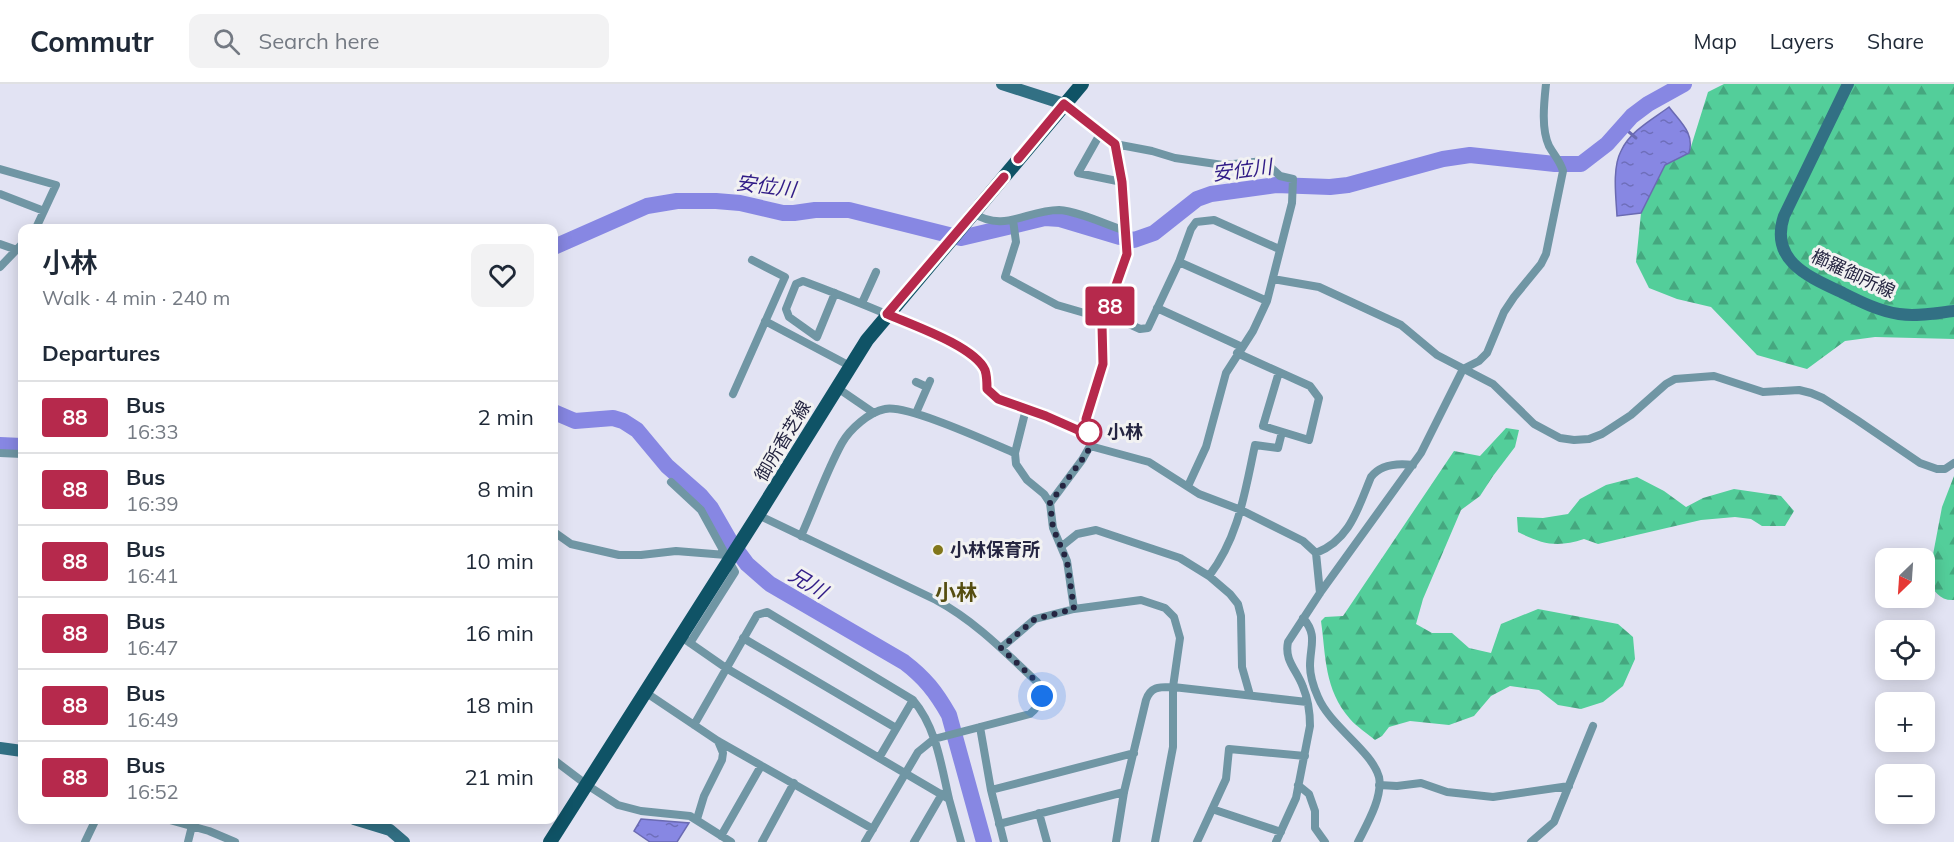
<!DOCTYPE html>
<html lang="en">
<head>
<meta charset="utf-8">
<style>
  :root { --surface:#fff; --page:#f2f2f3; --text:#1f2937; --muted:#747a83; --line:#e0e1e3 }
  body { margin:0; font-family:Mulish,"Noto Sans JP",sans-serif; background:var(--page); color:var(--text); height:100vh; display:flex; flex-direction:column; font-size:22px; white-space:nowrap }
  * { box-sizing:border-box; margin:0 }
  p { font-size:20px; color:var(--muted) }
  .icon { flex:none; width:33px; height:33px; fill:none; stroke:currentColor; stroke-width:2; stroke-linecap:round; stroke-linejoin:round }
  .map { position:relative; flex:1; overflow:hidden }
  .drawer { position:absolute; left:18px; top:140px; width:540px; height:600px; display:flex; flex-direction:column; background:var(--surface); border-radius:12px; box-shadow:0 3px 15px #0003 }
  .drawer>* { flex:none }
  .badge { padding:0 12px; border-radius:4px; font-size:21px; line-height:39px }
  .needle { width:39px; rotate:205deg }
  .tools { position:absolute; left:1875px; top:464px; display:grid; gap:12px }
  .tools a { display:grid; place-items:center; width:60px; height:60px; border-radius:12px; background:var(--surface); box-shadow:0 3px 15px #0003; font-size:30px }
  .you { position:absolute; width:30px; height:30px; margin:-15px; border:4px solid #fff; border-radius:50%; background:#1a73e8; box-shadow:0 0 0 9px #1a73e833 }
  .map>.badge { position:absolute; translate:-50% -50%; box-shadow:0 0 0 3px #fff }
  h2 { padding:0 24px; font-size:22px; line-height:54px }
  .round { display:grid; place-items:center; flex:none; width:63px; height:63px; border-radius:12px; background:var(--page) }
  .summary { display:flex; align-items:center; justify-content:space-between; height:102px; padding:0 24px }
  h1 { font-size:28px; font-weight:600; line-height:45px }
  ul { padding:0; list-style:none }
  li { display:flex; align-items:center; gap:18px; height:72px; padding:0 24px; border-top:2px solid var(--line) }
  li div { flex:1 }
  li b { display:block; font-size:22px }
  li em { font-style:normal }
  li .badge { min-width:66px; font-weight:700; text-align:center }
  header { display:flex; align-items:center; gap:36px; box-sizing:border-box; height:84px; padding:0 30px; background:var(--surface); border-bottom:2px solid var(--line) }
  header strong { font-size:28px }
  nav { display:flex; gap:33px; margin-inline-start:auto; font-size:21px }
  .search { width:420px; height:54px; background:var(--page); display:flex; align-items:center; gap:15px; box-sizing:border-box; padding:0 21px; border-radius:12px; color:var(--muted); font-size:22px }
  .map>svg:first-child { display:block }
</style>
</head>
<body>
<header>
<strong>Commutr</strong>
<div class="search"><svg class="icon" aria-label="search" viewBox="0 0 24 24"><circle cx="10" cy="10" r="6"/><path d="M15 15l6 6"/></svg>Search here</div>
<nav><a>Map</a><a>Layers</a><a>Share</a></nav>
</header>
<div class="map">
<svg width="1954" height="758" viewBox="0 0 1954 758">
  <defs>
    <pattern id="forest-firs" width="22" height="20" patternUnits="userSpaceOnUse" patternTransform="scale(1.5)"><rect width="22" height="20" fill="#53ce9a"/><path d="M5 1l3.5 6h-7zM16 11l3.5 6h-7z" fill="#45a77f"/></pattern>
    <pattern id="water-ripples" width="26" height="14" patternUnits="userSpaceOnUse" patternTransform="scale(1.5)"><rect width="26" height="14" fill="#8787e3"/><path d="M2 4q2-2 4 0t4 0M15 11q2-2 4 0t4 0" fill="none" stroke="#6e6eba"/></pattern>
  </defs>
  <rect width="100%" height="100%" fill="#e2e3f3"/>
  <path fill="url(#forest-firs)" d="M 1724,0 L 1954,0 L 1954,255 L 1875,253 L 1845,257 L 1807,285 L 1757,271 L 1711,223 L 1677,215 L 1649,204 L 1636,178 L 1641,129 L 1665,81 L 1689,69 L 1708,8 Z
    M 1506,344 L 1519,346 L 1515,363 L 1493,392 L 1480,412 L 1461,426 L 1423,515 L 1416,540 L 1432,549 L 1452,549 L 1469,564 L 1491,569 L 1501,540 L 1538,525 L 1618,540 L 1633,553 L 1635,575 L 1623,602 L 1603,618 L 1581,625 L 1558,621 L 1539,606 L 1510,602 L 1491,612 L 1474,632 L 1449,641 L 1410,637 L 1389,643 L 1382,652 L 1375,656 C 1367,649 1357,643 1350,635 C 1324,605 1326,573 1321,537 L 1325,533 L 1343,532 L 1454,367 L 1480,372 Z
    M 1954,392 L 1954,516 C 1940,517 1934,507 1928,497 L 1942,423 Z
    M 1637,393 L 1664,407 L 1686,423 L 1703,414 L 1734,405 L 1781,412 L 1794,427 L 1785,442 L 1762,442 L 1751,435 L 1735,433 L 1701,436 L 1598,460 L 1584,455 C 1557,464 1542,460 1518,448 L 1517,433 L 1543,434 L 1568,430 L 1580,415 L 1606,401 Z"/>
  <path fill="url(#water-ripples)" stroke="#6a6ab2" stroke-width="1.5" d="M 1669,23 C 1680,38 1695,49 1689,69 L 1665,81 L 1641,129 L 1617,132 C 1616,113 1612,84 1621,67 C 1630,47 1653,35 1669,23 Z
    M 641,735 L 689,739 L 677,758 L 650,758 L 634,747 Z"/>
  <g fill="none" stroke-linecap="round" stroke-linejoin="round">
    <path stroke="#6a6ab2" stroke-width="3" d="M 1622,42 L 1636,54"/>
    <path stroke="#8787e3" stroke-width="16" d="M 554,163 L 647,122 L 677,117 L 716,117 L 740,119 L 783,129 L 794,129 L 815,126 L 849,126 L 961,154 L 1045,134 L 1060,135 L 1120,153 L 1134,156 L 1154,149 L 1197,115 L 1211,110 L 1276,101 L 1330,103 L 1348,101 L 1443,75 L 1470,71 L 1555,80 L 1581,80 L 1607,60 L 1632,32 L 1648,20 L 1684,0
      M 554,328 L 575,337 L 613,334 L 623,337 L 637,346 L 667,382 L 700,411 L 711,424 L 730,457 L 747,480 L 770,500 L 904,578 C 925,594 936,608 949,631 L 984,758
      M 0,361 L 22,362"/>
    <path stroke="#7096a4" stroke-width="8" d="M 1064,20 L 1115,60 L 1152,67 L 1175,74 L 1223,81 L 1264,77 L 1280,92 L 1293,95 L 1292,119 L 1267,217 L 1253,247 L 1226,289 L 1206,363 L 1188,402
      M 1100,50 L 1078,89 L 1122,98
      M 0,85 L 56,101 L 36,144
      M 0,110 L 44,127
      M 973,129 C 1004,149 1027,126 1059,126 C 1078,127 1107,141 1126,147
      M 1013,136 L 1016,158 L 1005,193 L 1057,221 L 1088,230 L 1104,238
      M 0,160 L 17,166
      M 1179,178 L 1267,217
      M 0,183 L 22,160
      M 1273,195 L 1319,203 L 1401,241 L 1437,271 L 1493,300 L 1534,340 L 1560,354 L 1574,356 L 1589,355 L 1602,350 L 1631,331 L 1666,300 L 1675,295 L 1714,292 L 1763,308 L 1799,306 L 1811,309 L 1823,314 L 1857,336 L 1920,379 L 1937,385 L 1945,385 L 1954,379
      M 835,209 L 817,253 L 789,233 L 786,225 L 796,200 L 803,197 C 843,212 881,227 920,245 C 942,255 968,262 983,283 C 987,289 986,298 987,305 L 998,315 L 1046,332 L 1089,351
      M 862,219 L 876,188
      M 1157,224 L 1242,263
      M 1107,230 L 1140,245 L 1148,244 L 1179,178 L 1191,145 L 1196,138 L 1214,136 L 1279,165
      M 765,237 L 850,282
      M 1237,269 L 1310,302 L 1319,314 L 1309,356 L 1263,342 L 1279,288
      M 916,298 L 927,303
      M 836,303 L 874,329
      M 733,310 L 785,193 L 752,176
      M 1026,325 L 1015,369 L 1016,380 L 1027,396 L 1044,410 L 1050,419 L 1053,444 L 1067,477 L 1074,525
      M 916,329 L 930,297
      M 1090,362 L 1149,378 L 1199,410 L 1241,426 L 1303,457 L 1316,469 L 1320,509
      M 0,369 L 22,370
      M 671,398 L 701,426 L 735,488 L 690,559
      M 1050,419 L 1082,376 L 1090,362 L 1086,335 L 1103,280 L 1104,267 L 1102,241 L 1127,170 L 1122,98 L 1115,60
      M 758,431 L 936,516 C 975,537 1005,568 1037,598 C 1044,610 1041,621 1030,630 L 934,655 L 918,668 L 865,758
      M 554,448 L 571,460 L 619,471 L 641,471 L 676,467 L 726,471
      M 801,452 C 815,421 826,388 842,359 C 850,345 869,328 885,325 C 907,320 991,359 1015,369
      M 1062,462 L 1077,450 L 1096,446 L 1180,474 L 1209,492 L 1230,510 L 1238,520 L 1241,532 L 1242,583 L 1250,611
      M 1316,469 C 1350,456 1358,424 1371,393 C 1381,380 1397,379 1413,381
      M 1209,492 C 1239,453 1245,407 1255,361 L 1278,364 L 1282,348
      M 1303,534 C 1318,551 1310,562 1310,582 C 1310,592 1314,604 1318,613 C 1330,642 1372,667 1379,693 C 1383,713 1367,740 1358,758
      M 680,552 L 726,584 L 949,715 L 961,758
      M 743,554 L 896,644
      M 1001,564 L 1035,535 L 1074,525 L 1141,516 L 1165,524 L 1174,533 L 1180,554 L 1173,603 L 1173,663 L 1155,758
      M 645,608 L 718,657 L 873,745
      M 913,616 C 936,643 941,680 949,715
      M 694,641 L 757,531 L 767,528 L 913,616 L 879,674
      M 980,643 L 991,706 L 1004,758
      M 554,676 L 587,701 L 618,721 L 641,727 L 690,732 L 731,758
      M 1298,701 L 1309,710 L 1315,727 L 1315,744 L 1325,758
      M 1379,701 L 1397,702 L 1421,699 L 1447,708 L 1493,713 L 1569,702
      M 991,706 L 1134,669
      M 1212,725 L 1281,748
      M 1039,729 L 1047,758
      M 166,735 L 209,747 L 235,758
      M 697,735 L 704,712 L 722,676 L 723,669 L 718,657
      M 999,740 L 1124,708
      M 721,752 L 761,682
      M 85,758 L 96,735
      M 188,758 L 192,742
      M 762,758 L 794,699
      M 914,758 L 942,710
      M 1116,758 L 1124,708 L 1146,616 C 1151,602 1160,603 1173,603 L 1307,618
      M 1197,758 L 1226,695 L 1229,665 L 1305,672
      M 1276,758 L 1296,714 L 1310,642 C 1310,629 1308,615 1303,603 C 1297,586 1284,577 1288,558 L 1320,509 L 1421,369 L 1463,285 L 1479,277 L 1487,269 L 1504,228 L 1514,213 L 1541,180 L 1546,170 L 1563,87 C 1560,77 1554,71 1549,62 C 1541,45 1544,19 1546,0
      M 1531,758 L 1554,738 L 1593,642"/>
    <path stroke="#327084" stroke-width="12" d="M 1002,0 L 1064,20
      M 1848,0 L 1784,132 C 1769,177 1809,193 1843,209 C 1861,218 1879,227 1899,230 C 1917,233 1936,229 1954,227
      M 0,664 L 22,667
      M 354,735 L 390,746 L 404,758"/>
    <path stroke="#0f5366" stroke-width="14" d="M 550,758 L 758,431 L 867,256 L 1082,0"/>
  </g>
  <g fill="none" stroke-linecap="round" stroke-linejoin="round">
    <g stroke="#fff" stroke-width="14">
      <path id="line" d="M 1004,93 L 887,230 C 912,241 974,262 985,286 C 987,292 987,299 987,305 L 998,315 L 1046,332 L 1089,351 L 1086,335 L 1103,280 L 1102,241 L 1127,170 L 1122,98 L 1115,60 L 1064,20 L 1018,75"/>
    </g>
    <use href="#line" stroke="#b6294c" stroke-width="9"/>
    <path stroke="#252541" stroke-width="6" stroke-dasharray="0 10.8" d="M 1042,612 L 1041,604 L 1037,598 L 1001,564 L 1035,535 L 1074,525 L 1067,477 L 1053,444 L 1050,419 L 1087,369 L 1090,362 L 1089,348"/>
  </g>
  <circle fill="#fff" stroke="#b6294c" stroke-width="3" cx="1089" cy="348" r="12"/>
  <circle fill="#81761a" stroke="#f2f2f2" stroke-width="2" cx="938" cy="466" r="6"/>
  <g text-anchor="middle" stroke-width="6" stroke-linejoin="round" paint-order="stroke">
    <g font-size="18" fill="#252541" stroke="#f2f2f2">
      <text transform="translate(1853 190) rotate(25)" y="6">櫛羅御所線</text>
      <text transform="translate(783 357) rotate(-59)" y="6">御所香芝線</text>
    </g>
    <g font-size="18" font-weight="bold" fill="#252541" stroke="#f2f2f2" text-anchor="start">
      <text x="1107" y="354">小林</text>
    </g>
    <g font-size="18" font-weight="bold" fill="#252541" stroke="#f2f2f2" text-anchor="start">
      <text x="950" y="472">小林保育所</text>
    </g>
    <g font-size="20" font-style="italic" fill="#311c87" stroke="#f2f2f2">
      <text transform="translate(1242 86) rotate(-7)" y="7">安位川</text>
      <text transform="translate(766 102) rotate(7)" y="7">安位川</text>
      <text transform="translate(808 499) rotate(31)" y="7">兄川</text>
    </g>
    <g font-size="21" font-weight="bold" fill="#564e10" stroke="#f2f2f2">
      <text x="956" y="516">小林</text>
    </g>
  </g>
</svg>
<div class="tools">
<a><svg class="needle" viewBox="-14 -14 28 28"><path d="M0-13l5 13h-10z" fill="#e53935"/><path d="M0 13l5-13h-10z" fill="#747a83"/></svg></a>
<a><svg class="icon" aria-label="locate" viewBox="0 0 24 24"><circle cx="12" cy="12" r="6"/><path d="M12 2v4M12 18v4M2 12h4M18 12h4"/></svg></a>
<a>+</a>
<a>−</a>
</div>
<div class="you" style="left:1042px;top:612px"></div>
<b class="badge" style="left:1110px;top:222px;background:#b6294c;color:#fff">88</b>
<section class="drawer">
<div class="summary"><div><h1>小林</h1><p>Walk · 4 min · 240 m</p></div><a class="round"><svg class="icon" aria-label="heart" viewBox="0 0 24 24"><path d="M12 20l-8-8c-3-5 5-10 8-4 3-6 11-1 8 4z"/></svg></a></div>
<h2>Departures</h2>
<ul>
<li><span class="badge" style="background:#b6294c;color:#fff">88</span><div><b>Bus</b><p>16:33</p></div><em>2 min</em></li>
<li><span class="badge" style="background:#b6294c;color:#fff">88</span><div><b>Bus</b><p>16:39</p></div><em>8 min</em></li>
<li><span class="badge" style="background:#b6294c;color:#fff">88</span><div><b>Bus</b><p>16:41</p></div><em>10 min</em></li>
<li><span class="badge" style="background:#b6294c;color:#fff">88</span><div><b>Bus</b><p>16:47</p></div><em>16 min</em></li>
<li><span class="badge" style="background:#b6294c;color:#fff">88</span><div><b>Bus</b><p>16:49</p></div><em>18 min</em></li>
<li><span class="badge" style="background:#b6294c;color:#fff">88</span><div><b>Bus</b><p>16:52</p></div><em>21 min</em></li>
</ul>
</section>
</div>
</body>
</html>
